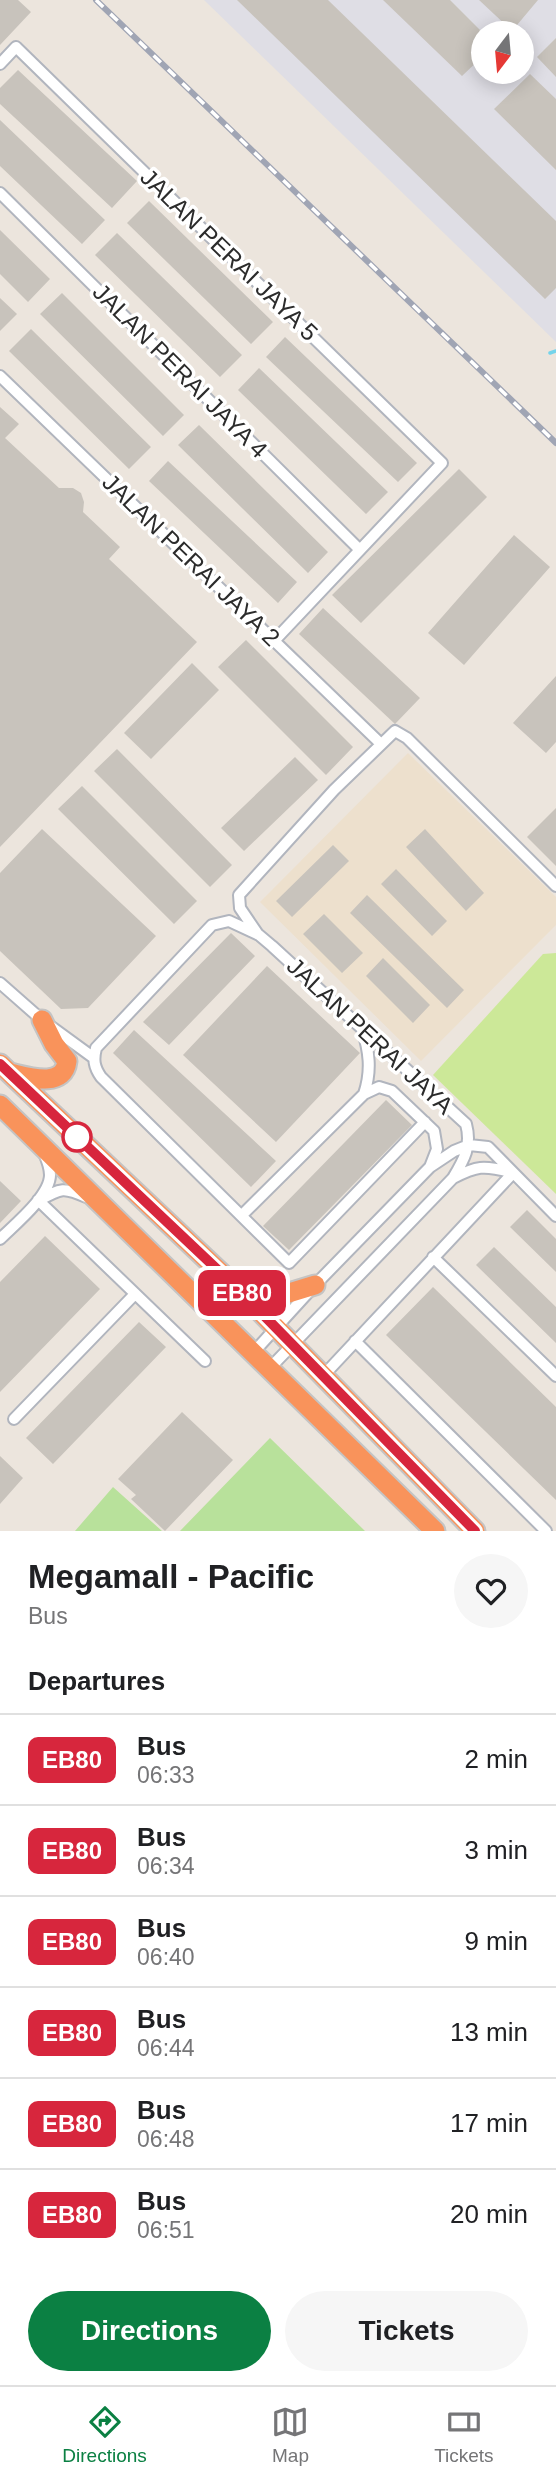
<!DOCTYPE html>
<html lang="en">
<head>
<meta charset="utf-8">
<style>
  :root { --surface:#fff; --page:#f6f6f6; --text:#202124; --muted:#757577; --line:#e0e0e0; --accent:#0b8043 }
  body { margin:0; font-family:Helvetica,sans-serif; background:var(--page); color:var(--text); height:100vh; display:flex; flex-direction:column; font-size:26px; white-space:nowrap }
  * { box-sizing:border-box; margin:0 }
  p { font-size:23px; color:var(--muted) }
  .icon { flex:none; width:38px; height:38px; fill:none; stroke:currentColor; stroke-width:2; stroke-linecap:round; stroke-linejoin:round }
  .map { position:relative; height:1531px; overflow:hidden }
  .details { display:flex; flex-direction:column; background:var(--surface); flex:1 }
  .details>* { flex:none }
  .badge { padding:0 14px; border-radius:10px; font-size:24px; line-height:46px }
  .needle { width:46px; rotate:196deg }
  .controls { position:absolute; left:471px; top:21px; display:grid; gap:14px }
  .controls a { display:grid; place-items:center; width:63px; height:63px; border-radius:50%; background:var(--surface); box-shadow:0 4px 18px #0003; font-size:35px }
  .map>.badge { position:absolute; translate:-50% -50%; box-shadow:0 0 0 4px #fff }
  h2 { padding:0 28px; font-size:26px; line-height:63px }
  .round { display:grid; place-items:center; flex:none; width:74px; height:74px; border-radius:37px; background:var(--page) }
  .overview { display:flex; align-items:center; justify-content:space-between; height:119px; padding:0 28px }
  h1 { font-size:33px; font-weight:800; line-height:52px }
  .action { display:flex; gap:14px; margin-top:auto; padding:14px 28px }
  .action a { flex:1; height:80px; border-radius:42px; background:var(--accent); color:#fff; font-size:28px; font-weight:800; line-height:80px; text-align:center }
  .action a+a { background:var(--page); color:var(--text) }
  ul { padding:0; list-style:none }
  li { display:flex; align-items:center; gap:21px; height:91px; padding:0 28px; border-top:2px solid var(--line) }
  li div { flex:1 }
  li b { display:block; font-size:26px }
  li em { font-style:normal }
  li .badge { min-width:77px; font-weight:700; text-align:center }
  .dock { display:flex; justify-content:space-around; align-items:center; height:98px; border-top:2px solid var(--line); background:var(--surface); font-size:19px; color:var(--muted) }
  .dock a { display:grid; justify-items:center; gap:4px }
  .dock .on { color:var(--accent) }
  .map>svg:first-child { display:block }
</style>
</head>
<body>
<div class="map">
<svg width="556" height="1531" viewBox="0 0 556 1531">
  <rect width="100%" height="100%" fill="#ece5dd"/>
  <path fill="#dfdee5" fill-rule="evenodd" d="M 204,0 L 556,0 L 556,342 ZM 483,33 L 522,33 L 522,72 L 483,72 Z"/>
  <path fill="#ede0cd" d="M 408,753 L 556,897 L 556,925 L 421,1061 L 260,902 Z"/>
  <path fill="#b8e19b" d="M 270,1438 L 365,1531 L 180,1531 Z
    M 113,1487 L 162,1531 L 75,1531 Z"/>
  <path fill="#cce898" d="M 556,953 L 556,1194 L 433,1075 L 543,954 Z"/>
  <g fill="none" stroke-linecap="round" stroke-linejoin="round">
    <path stroke="#74d4eb" stroke-width="3.5" d="M 550,353 L 556,351"/>
  </g>
  <path fill="#c8c3bc" d="M 0,0 L 18,0 L 31,12 L 0,45 Z
    M 237,0 L 328,0 L 556,221 L 556,288 L 545,299 Z
    M 383,0 L 450,0 L 483,33 L 483,56 L 462,76 Z
    M 479,0 L 538,0 L 512,31 Z
    M 556,38 L 556,77 L 537,57 Z
    M 18,70 L 137,181 L 112,208 L 0,104 L 0,88 Z
    M 530,74 L 556,99 L 556,170 L 494,109 Z
    M 0,120 L 105,220 L 82,244 L 0,166 Z
    M 149,201 L 273,322 L 251,344 L 127,223 Z
    M 0,230 L 50,279 L 28,302 L 0,274 Z
    M 117,233 L 242,355 L 220,377 L 95,255 Z
    M 62,293 L 184,415 L 163,436 L 40,314 Z
    M 0,298 L 17,314 L 0,331 Z
    M 31,329 L 151,447 L 129,469 L 9,351 Z
    M 285,337 L 417,463 L 398,482 L 266,357 Z
    M 259,368 L 388,492 L 366,514 L 238,390 Z
    M 0,407 L 19,424 L 5,438 L 59,488 L 73,488 L 81,493 L 84,502 L 83,512 L 120,547 L 109,559 L 197,642 L 0,847 Z
    M 199,425 L 328,552 L 308,573 L 178,445 Z
    M 168,461 L 297,582 L 278,603 L 149,481 Z
    M 459,469 L 487,497 L 361,623 L 332,595 Z
    M 514,535 L 550,567 L 464,665 L 428,633 Z
    M 323,608 L 420,698 L 395,724 L 299,634 Z
    M 246,640 L 353,747 L 326,775 L 218,667 Z
    M 192,663 L 219,690 L 151,759 L 124,733 Z
    M 556,676 L 556,742 L 546,753 L 513,723 Z
    M 117,749 L 232,865 L 210,887 L 94,771 Z
    M 295,757 L 318,780 L 244,851 L 221,828 Z
    M 82,786 L 197,901 L 174,924 L 58,809 Z
    M 556,808 L 556,866 L 527,837 Z
    M 42,829 L 156,936 L 88,1008 L 61,1009 L 0,951 L 0,873 Z
    M 425,829 L 484,893 L 466,911 L 406,847 Z
    M 333,845 L 349,861 L 292,917 L 276,901 Z
    M 396,869 L 447,921 L 432,936 L 381,884 Z
    M 367,895 L 464,990 L 447,1008 L 350,913 Z
    M 324,914 L 363,953 L 342,973 L 303,934 Z
    M 231,933 L 255,956 L 169,1045 L 143,1022 Z
    M 383,958 L 430,1005 L 413,1023 L 366,976 Z
    M 267,966 L 360,1053 L 276,1142 L 183,1055 Z
    M 134,1030 L 276,1161 L 251,1187 L 113,1053 Z
    M 386,1100 L 412,1125 L 289,1250 L 263,1226 Z
    M 0,1181 L 21,1201 L 0,1223 Z
    M 527,1210 L 556,1239 L 556,1272 L 510,1227 Z
    M 45,1236 L 100,1289 L 0,1392 L 0,1282 Z
    M 494,1247 L 556,1307 L 556,1343 L 476,1265 Z
    M 433,1287 L 556,1407 L 556,1500 L 386,1335 Z
    M 139,1322 L 166,1347 L 53,1464 L 26,1438 Z
    M 182,1412 L 233,1460 L 165,1531 L 131,1499 L 136,1495 L 118,1479 Z
    M 0,1456 L 23,1478 L 0,1504 Z"/>
  <g fill="none" stroke-linecap="round" stroke-linejoin="round">
    <g stroke="#b1b5be" stroke-width="14">
      <path id="street" d="M 0,64 L 16,47 L 442,463 L 274,641
        M 0,193 L 360,550
        M 0,376 L 381,744
        M 257,933 L 240,908 L 239,895 L 334,790 L 395,731 L 407,738 L 556,886
        M 0,983 L 42,1020 L 94,1058
        M 362,1028 C 369,1051 372,1070 364,1094
        M 453,1178 C 477,1166 483,1165 510,1172
        M 38,1200 L 205,1361
        M 40,1200 C 61,1188 64,1187 86,1197
        M 242,1215 L 364,1094 L 379,1087 L 392,1091 L 434,1131 L 437,1149 L 430,1167
        M 0,1239 C 14,1225 50,1196 50,1175 C 50,1168 47,1160 44,1153
        M 433,1257 L 556,1376
        M 355,1341 L 546,1531
        M 253,1353 L 315,1285 L 430,1167 L 454,1151 L 469,1145 L 488,1147 L 556,1216
        M 269,1369 L 453,1178 C 464,1160 472,1146 466,1124 L 272,946 L 259,935 L 229,921 L 212,925 L 96,1048 C 93,1060 94,1067 101,1077 L 289,1263 L 425,1122
        M 323,1376 L 513,1173
        M 14,1419 L 135,1294"/>
    </g>
    <g stroke="#c4c4c4" stroke-width="23">
      <path id="highway" d="M 0,1064 L 239,1290 L 475,1531
        M 10,1073 C 28,1077 64,1089 67,1061 L 54,1044 L 42,1020
        M 0,1105 L 435,1531
        M 239,1290 L 279,1296 L 315,1285"/>
    </g>
    <use href="#street" stroke="#fff" stroke-width="10"/>
    <use href="#highway" stroke="#f9935b" stroke-width="19"/>
    <g stroke="#a0a5b4" stroke-width="6">
      <path id="rail" d="M 96,0 L 556,443"/>
    </g>
    <use href="#rail" stroke="#fff" stroke-width="3.5" stroke-dasharray="10" stroke-linecap="butt"/>
  </g>
  <g fill="none" stroke-linecap="round" stroke-linejoin="round">
    <g stroke="#fff" stroke-width="16">
      <path id="line" d="M 0,1064 L 239,1290 L 475,1531"/>
    </g>
    <use href="#line" stroke="#d7263d" stroke-width="10"/>
  </g>
  <circle fill="#fff" stroke="#d7263d" stroke-width="3.5" cx="77" cy="1137" r="14"/>
  <g text-anchor="middle" stroke-width="7" stroke-linejoin="round" paint-order="stroke">
    <g font-size="24" fill="#2b2b2b" stroke="#fff">
      <text transform="translate(229 255) rotate(44)" y="8">JALAN PERAI JAYA 5</text>
      <text transform="translate(180 371) rotate(45)" y="8">JALAN PERAI JAYA 4</text>
      <text transform="translate(191 560) rotate(44)" y="8">JALAN PERAI JAYA 2</text>
      <text transform="translate(370 1036) rotate(43)" y="8">JALAN PERAI JAYA</text>
    </g>
  </g>
</svg>
<div class="controls">
<a><svg class="needle" viewBox="-14 -14 28 28"><path d="M0-13l5 13h-10z" fill="#e53935"/><path d="M0 13l5-13h-10z" fill="#757577"/></svg></a>
</div>
<b class="badge" style="left:242px;top:1293px;background:#d7263d;color:#fff">EB80</b>
</div>
<section class="details">
<div class="overview"><div><h1>Megamall - Pacific</h1><p>Bus</p></div><a class="round"><svg class="icon" aria-label="heart" viewBox="0 0 24 24"><path d="M12 20l-8-8c-3-5 5-10 8-4 3-6 11-1 8 4z"/></svg></a></div>
<h2>Departures</h2>
<ul>
<li><span class="badge" style="background:#d7263d;color:#fff">EB80</span><div><b>Bus</b><p>06:33</p></div><em>2 min</em></li>
<li><span class="badge" style="background:#d7263d;color:#fff">EB80</span><div><b>Bus</b><p>06:34</p></div><em>3 min</em></li>
<li><span class="badge" style="background:#d7263d;color:#fff">EB80</span><div><b>Bus</b><p>06:40</p></div><em>9 min</em></li>
<li><span class="badge" style="background:#d7263d;color:#fff">EB80</span><div><b>Bus</b><p>06:44</p></div><em>13 min</em></li>
<li><span class="badge" style="background:#d7263d;color:#fff">EB80</span><div><b>Bus</b><p>06:48</p></div><em>17 min</em></li>
<li><span class="badge" style="background:#d7263d;color:#fff">EB80</span><div><b>Bus</b><p>06:51</p></div><em>20 min</em></li>
</ul>
<div class="action"><a>Directions</a><a>Tickets</a></div>
</section>
<nav class="dock">
<a class="on"><svg class="icon" aria-label="directions" viewBox="0 0 24 24"><path d="M12 3l9 9-9 9-9-9zM9 14v-3h6M13 9l2 2-2 2"/></svg>Directions</a>
<a><svg class="icon" aria-label="map" viewBox="0 0 24 24"><path d="M3 6l6-2 6 2 6-2v14l-6 2-6-2-6 2zM9 4v14M15 6v14"/></svg>Map</a>
<a><svg class="icon" aria-label="tickets" viewBox="0 0 24 24"><path d="M3 7h18v10H3zM15 7v10"/></svg>Tickets</a>
</nav>
</body>
</html>
